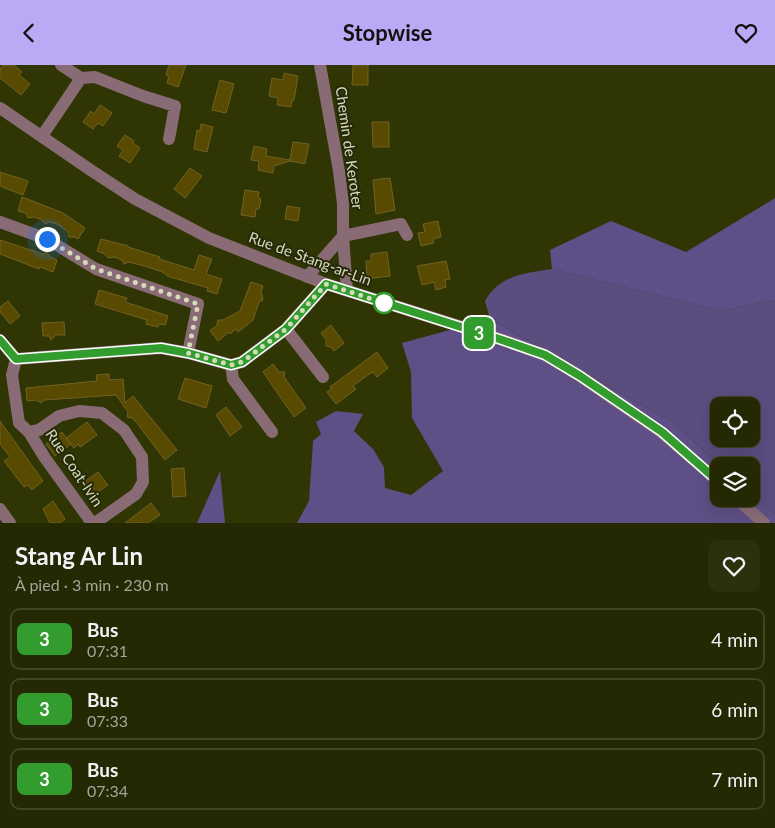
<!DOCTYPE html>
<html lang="fr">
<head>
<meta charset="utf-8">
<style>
  :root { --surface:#242803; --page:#2c300d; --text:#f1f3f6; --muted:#a3a69a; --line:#414425; --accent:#bca9f5 }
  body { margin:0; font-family:Lato,sans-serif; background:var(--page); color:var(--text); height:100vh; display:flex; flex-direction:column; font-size:19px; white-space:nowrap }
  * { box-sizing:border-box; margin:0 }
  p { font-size:16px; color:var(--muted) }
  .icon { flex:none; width:28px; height:28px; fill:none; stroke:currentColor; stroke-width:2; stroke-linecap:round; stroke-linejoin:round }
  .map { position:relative; height:458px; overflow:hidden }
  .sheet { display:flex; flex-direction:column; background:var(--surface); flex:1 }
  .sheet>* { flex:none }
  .badge { padding:0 10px; border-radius:8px; font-size:18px; line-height:32px }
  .fabs { position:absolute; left:710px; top:332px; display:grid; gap:10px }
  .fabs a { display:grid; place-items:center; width:50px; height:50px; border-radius:10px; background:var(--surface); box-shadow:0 5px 20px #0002,0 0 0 1px var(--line); font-size:25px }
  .you { position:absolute; width:25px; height:25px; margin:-12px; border:4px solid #fff; border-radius:50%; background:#1a73e8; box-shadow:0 0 0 8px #1a73e833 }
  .map>.badge { position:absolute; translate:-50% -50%; box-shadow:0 0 0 2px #fff }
  .round { display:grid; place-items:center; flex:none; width:52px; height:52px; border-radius:10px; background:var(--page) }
  .overview { display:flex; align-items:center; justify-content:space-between; height:85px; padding:0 15px }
  h1 { font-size:24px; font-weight:700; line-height:38px }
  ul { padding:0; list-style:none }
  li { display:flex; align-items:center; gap:15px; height:62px; margin:0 10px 8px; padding:0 5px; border:2px solid var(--line); border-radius:10px }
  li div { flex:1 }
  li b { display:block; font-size:19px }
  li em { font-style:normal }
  li .badge { min-width:55px; font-weight:700; text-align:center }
  header { display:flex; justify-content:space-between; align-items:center; height:65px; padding:0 15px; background:var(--accent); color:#111; font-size:22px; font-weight:700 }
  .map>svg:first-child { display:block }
</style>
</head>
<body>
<header><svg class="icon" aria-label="back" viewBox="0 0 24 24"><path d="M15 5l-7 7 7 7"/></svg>Stopwise<svg class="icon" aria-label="heart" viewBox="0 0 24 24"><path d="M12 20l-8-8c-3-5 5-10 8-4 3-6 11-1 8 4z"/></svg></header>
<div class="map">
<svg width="775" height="458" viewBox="0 0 775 458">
  <rect width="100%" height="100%" fill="#303504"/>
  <path fill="#5b4d80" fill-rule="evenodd" d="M 552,204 L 721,246 L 775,235 L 775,449 L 751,428 L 751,401 L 722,401 L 672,357 L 490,254 L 485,236 C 500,210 525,208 552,204 ZM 719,341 L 751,341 L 751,374 L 719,374 Z"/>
  <path fill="#5e4f86" d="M 775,133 L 775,235 L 721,246 L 552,204 L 550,185 L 611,156 L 686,187 Z
    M 490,254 L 672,357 L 722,401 L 719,401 L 719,434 L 751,434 L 751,428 L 775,449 L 775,458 L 297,458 L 309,436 L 313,376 L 321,369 L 316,357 L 336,346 L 363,349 L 354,366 L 373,384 L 384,402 L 385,423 L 411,430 L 443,406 L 412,353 L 411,307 L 402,278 Z
    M 220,406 L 225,458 L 197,458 Z"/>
  <path fill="#594a02" stroke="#716223" d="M 3,0 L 14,0 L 22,7 L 19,10 L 30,19 L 21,30 L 0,13 L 0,4 Z
    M 169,0 L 186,0 L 178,22 L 167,18 L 169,11 L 166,10 Z
    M 353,0 L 368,0 L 368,20 L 352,20 Z
    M 284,8 L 298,11 L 294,35 L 292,35 L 291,42 L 277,40 L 278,33 L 269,31 L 272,13 L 283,15 Z
    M 220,15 L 234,19 L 226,48 L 212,45 Z
    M 100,40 L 112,48 L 103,61 L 98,58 L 93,64 L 83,57 L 91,46 L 94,49 Z
    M 372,57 L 389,57 L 389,82 L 373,82 Z
    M 201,59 L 213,62 L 207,87 L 194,84 L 197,65 L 200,66 Z
    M 125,70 L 134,76 L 133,78 L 140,83 L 130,98 L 119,91 L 123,85 L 117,81 Z
    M 293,77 L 309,79 L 305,99 L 290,96 L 274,101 L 273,108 L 258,105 L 259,96 L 251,95 L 254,81 L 267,84 L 266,91 L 290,95 Z
    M 190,103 L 202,111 L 185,133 L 174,124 Z
    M 0,107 L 28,116 L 23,130 L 0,121 Z
    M 390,113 L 395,145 L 376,149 L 373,115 Z
    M 245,125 L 259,127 L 258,133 L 261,134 L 259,144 L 256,144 L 255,152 L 241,150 Z
    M 22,132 L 63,148 L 85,163 L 78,174 L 75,172 L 69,172 L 68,167 L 57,159 L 49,157 L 45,159 L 42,155 L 34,152 L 28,153 L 26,148 L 18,146 Z
    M 287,141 L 300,143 L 298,156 L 285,154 Z
    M 438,156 L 441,172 L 433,174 L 434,178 L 421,181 L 418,168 L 425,167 L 423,159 Z
    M 101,174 L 128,181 L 128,182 L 160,192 L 159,194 L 194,205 L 199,190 L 212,194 L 206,209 L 222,214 L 217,229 L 207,226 L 208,223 L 167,211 L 167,210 L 162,207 L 148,202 L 129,197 L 124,199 L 122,195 L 114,192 L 108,193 L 105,189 L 97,186 Z
    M 0,175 L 43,189 L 47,187 L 50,192 L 57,195 L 53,207 L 40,202 L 39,204 L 0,189 Z
    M 387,187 L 390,211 L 367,214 L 366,196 L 371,196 L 371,189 Z
    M 446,196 L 450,214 L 445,215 L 446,222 L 436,225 L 434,217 L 422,220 L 417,201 Z
    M 251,217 L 263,221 L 261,227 L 263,235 L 259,237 L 253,255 L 238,267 L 236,264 L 230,269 L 229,267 L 218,276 L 210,266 L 217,260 L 218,255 L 223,255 L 240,246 Z
    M 99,225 L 127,233 L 125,237 L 168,251 L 165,260 L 159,259 L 158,262 L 146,259 L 147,255 L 95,239 Z
    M 8,236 L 20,251 L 10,259 L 0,247 L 0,242 Z
    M 64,257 L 65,270 L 56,270 L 51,275 L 49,271 L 43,271 L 42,258 Z
    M 331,260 L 344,278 L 334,286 L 331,282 L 326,281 L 326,275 L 321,268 Z
    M 377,287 L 388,303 L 377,312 L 373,307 L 368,310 L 353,321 L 356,324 L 336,339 L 327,327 L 332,323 L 330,322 Z
    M 273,299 L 279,307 L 285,307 L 284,312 L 306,343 L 294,352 L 263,307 Z
    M 109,309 L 109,315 L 123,314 L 125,338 L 133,331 L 177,385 L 165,395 L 136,357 L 132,353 L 127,352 L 128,347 L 116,330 L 44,335 L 41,338 L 36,335 L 27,336 L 26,323 L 97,316 L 96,310 Z
    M 185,313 L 212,321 L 206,343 L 178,334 Z
    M 226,342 L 242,362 L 230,371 L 216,350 Z
    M 0,356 L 43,416 L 32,425 L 28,420 L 24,422 L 4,396 L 10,392 L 0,379 Z
    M 87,357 L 97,370 L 80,382 L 78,379 L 74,383 L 66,373 Z
    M 62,367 L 71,379 L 55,391 L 46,379 Z
    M 184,403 L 186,431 L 173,432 L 171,404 Z
    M 98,407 L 108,420 L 92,431 L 83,418 Z
    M 53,436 L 65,454 L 60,458 L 50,458 L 43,444 Z
    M 151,438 L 160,450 L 148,458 L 125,458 Z"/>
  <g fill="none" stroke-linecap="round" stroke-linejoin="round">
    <path stroke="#886b75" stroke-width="12" d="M 61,0 L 81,13 L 95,12 L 143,31 L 175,41 L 169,74
      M 320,0 L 339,106 L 343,139 L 343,171 L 347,226
      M 0,43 L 92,106 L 135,134 L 209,173 L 326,219 L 503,275 L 545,290 L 580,311 L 661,367 L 719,417
      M 42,71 L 81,13
      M 0,157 L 47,174 L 96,204 L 198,239 L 188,288
      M 343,171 L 401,159 L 407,170
      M 307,212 L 343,171
      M 286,264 L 323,312
      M 0,275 L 16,294
      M 16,294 L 161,283 L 188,288 L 231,300 L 242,297 L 286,264 L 326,219
      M 16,294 L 12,310 L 19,358 L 29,367 L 45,393 L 92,458
      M 231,300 L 233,314 L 272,367
      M 29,367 L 39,365 L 59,351 L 79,346 L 102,348 L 124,365 L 142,392 L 143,417 L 136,429 L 95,458
      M 737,434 L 764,458
      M 0,444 L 10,458"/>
  </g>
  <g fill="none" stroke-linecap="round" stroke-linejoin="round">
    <g stroke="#fff" stroke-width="11">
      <path id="line" d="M 0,275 L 16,294 L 161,283 L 188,288 L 231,300 L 242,297 L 286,264 L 326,219 L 502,275 L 545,290 L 580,311 L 662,367 L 719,417"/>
    </g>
    <use href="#line" stroke="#339c2e" stroke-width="8"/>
    <path stroke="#d5dabb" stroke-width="5" stroke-dasharray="0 9" d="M 47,174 L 96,204 L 198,239 L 188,288 L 231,300 L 242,297 L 286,264 L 326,219 L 384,238"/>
  </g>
  <circle fill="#fff" stroke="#339c2e" stroke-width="2.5" cx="384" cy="238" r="10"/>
  <g text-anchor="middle" stroke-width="4" stroke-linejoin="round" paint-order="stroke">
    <g font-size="15" fill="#d5dabb" stroke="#262a0a">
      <text transform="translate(349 83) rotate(82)" y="5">Chemin de Keroter</text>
      <text transform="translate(310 194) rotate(20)" y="5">Rue de Stang-ar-Lin</text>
      <text transform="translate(74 403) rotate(56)" y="5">Rue Coat-Ivin</text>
    </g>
  </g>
</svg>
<div class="fabs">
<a><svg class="icon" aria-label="locate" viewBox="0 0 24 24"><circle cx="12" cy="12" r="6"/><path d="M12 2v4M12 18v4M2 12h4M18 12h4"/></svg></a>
<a><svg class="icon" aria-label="layers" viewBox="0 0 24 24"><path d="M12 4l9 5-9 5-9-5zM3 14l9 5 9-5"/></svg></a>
</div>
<div class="you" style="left:47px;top:174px"></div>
<b class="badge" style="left:479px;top:268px;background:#339c2e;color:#fff">3</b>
</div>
<section class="sheet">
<div class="overview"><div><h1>Stang Ar Lin</h1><p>À pied · 3 min · 230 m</p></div><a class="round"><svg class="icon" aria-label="heart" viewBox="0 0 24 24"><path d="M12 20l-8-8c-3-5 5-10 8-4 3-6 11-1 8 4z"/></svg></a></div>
<ul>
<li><span class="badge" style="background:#339c2e;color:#fff">3</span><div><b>Bus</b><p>07:31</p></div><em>4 min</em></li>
<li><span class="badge" style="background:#339c2e;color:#fff">3</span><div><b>Bus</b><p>07:33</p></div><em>6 min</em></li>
<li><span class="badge" style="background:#339c2e;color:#fff">3</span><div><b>Bus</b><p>07:34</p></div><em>7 min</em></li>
</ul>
</section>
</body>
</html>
